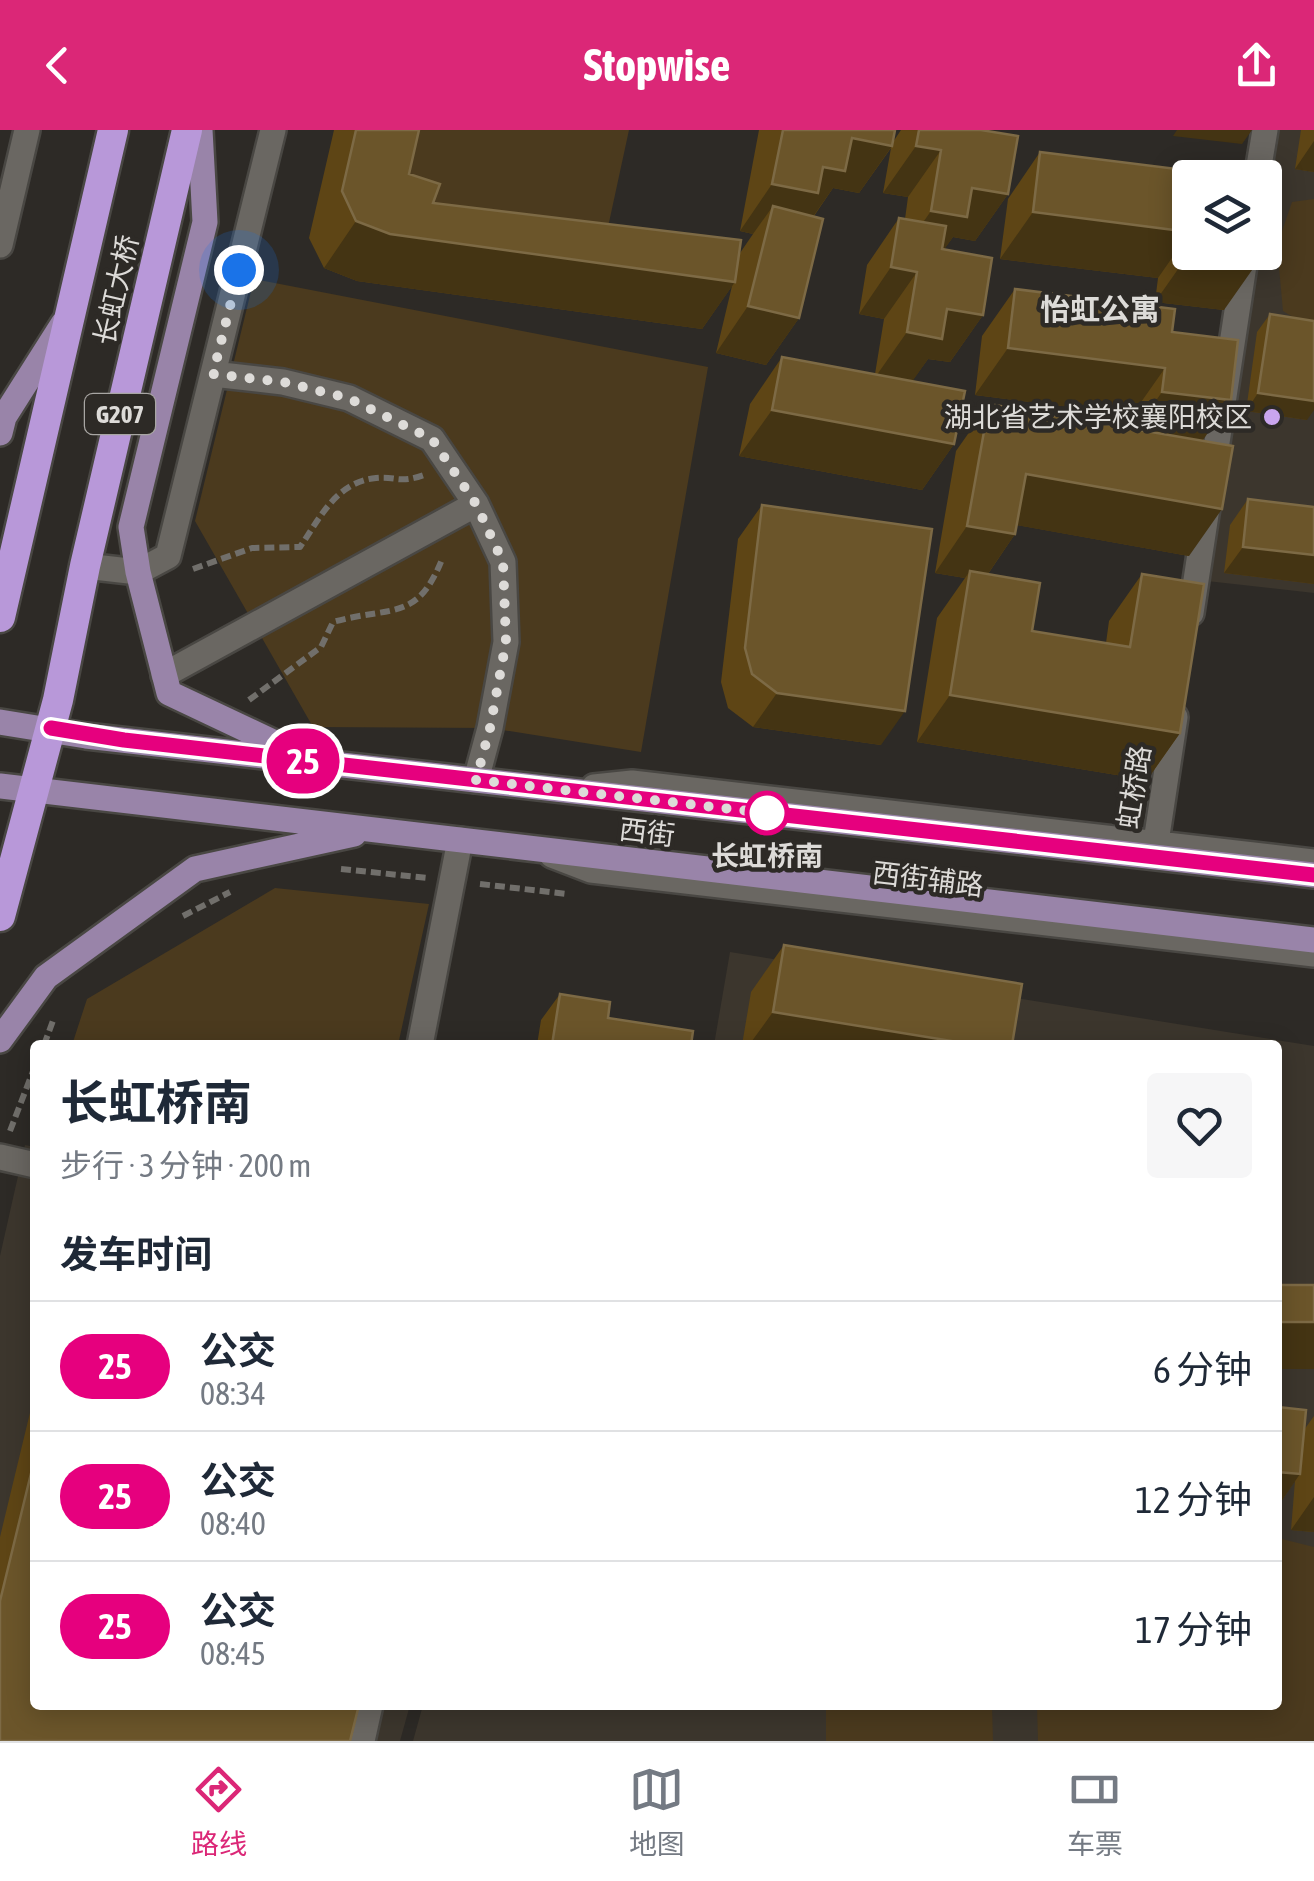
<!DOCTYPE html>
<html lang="zh">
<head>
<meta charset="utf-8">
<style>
  :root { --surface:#fff; --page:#f6f6f7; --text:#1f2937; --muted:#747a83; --line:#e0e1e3; --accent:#db2777 }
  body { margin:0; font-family:"Asap Condensed","Noto Sans SC",sans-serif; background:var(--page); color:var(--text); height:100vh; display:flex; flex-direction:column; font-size:38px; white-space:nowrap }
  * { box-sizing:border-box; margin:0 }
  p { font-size:32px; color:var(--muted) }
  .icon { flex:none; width:55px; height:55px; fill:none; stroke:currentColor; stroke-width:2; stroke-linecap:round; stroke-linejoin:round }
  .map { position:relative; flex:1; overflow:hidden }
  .sheet { position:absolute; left:30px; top:910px; width:1252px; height:670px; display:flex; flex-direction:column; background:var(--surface); border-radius:10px; box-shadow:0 5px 25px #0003 }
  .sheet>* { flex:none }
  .badge { padding:0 20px; border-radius:32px; font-size:35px; line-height:65px }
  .controls { position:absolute; left:1172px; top:30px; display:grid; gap:20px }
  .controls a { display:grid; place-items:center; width:110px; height:110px; border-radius:10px; background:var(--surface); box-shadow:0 5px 25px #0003; font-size:50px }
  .you { position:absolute; width:50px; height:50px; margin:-25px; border:8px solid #fff; border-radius:50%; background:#1a73e8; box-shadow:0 0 0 15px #1a73e833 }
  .map>.badge { position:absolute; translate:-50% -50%; box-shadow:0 0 0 5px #fff }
  h2 { padding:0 30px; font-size:38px; line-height:90px }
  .round { display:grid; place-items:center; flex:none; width:105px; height:105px; border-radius:10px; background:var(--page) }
  .headline { display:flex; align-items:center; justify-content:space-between; height:170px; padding:0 30px }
  h1 { font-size:48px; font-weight:700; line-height:75px }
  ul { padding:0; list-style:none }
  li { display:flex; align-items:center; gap:30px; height:130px; padding:0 30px; border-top:2px solid var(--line) }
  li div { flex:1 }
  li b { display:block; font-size:38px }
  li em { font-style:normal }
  li .badge { min-width:110px; font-weight:700; text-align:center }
  header { display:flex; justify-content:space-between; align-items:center; height:130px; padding:0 30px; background:var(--accent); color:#fff; font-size:45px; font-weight:700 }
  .menu { display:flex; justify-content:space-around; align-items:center; height:140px; border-top:2px solid var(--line); background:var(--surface); font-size:28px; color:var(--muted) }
  .menu a { display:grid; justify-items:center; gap:5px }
  .menu .selected { color:var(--accent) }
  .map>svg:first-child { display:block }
</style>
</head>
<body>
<header><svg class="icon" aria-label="back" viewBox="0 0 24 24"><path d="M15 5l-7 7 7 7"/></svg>Stopwise<svg class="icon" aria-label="share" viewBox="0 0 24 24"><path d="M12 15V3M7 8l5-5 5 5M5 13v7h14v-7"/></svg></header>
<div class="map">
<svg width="1314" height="1611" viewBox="0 0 1314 1611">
  <rect width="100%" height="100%" fill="#2d2a26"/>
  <path fill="#3c362d" d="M 1273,0 L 1314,0 L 1314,463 L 1207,451 L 1255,123 L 1265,122 L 1265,55 Z
    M 730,822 L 1314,916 L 1314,1611 L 413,1611 L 423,1575 L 1278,1575 L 1278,915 L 714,915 Z
    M 25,1015 L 35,1017 L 35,1575 L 410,1575 L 400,1611 L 0,1611 L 0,1126 Z"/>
  <path fill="#4b3a1e" d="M 416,0 L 629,0 L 597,148 L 400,71 Z
    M 1314,69 L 1314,200 L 1283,181 L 1277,116 L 1292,72 Z
    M 254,149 L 708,237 L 641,622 L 490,598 L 313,597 L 195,391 Z
    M 275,758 L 429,774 L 398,915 L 72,915 L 87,869 Z
    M 1278,1408 L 1314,1417 L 1314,1611 L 1038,1611 L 1037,1575 L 1278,1575 Z
    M 826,1575 L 992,1575 L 993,1611 L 826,1611 Z"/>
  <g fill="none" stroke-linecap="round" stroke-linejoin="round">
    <g stroke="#494743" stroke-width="30">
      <path id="minor" d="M 1257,48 L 1265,0
        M 0,115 L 27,0
        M 213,244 L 283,252 L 349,268 L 432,309 L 476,374 L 503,432 L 506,512 L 490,598 L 476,650
        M 85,436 L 138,442 L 168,426 L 273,0
        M 1191,483 L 1246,122
        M 164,545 L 476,374
        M 594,657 L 632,653 L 1314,732
        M 552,725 L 591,740 L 1314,824
        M 1154,725 L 1175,587
        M 420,915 L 460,710
        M 0,1027 L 35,1035
        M 362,1611 L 370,1575"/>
    </g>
    <g stroke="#494743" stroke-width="30">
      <path id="major" d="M 200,0 L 205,92 L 131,397 L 138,442 L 169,563 L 294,622
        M 0,303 L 4,287 L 63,194
        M 0,592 L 86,606 L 1314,745
        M 0,656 L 1314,810
        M 0,910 L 46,847 L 195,739 L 354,704"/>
    </g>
    <g stroke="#494743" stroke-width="35">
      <path id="highway" d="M 0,487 L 113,0
        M 0,786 L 58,570 L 85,436 L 187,0"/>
    </g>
    <path stroke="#716f6b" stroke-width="6" stroke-dasharray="10 5" stroke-linecap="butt" d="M 193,439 L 252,418 L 300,417 C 320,388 336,352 376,348 C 397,346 398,354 424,345
      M 249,570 L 321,517 L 333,492 C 393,475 417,493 443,427
      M 341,739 L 428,748
      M 480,754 L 567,764
      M 183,786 L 230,762
      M 44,915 L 54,888
      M 10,1001 L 35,936"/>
    <use href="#minor" stroke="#6a6762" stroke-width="25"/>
    <use href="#major" stroke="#9984a9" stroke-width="25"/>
    <use href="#highway" stroke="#b898d9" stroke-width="30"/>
  </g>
  <path fill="#5e4515" d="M 334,0 L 419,0 L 409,44 L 433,73 L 738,132 L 740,123 L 753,104 L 740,101 L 759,0 L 895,0 L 893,12 L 901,0 L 981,0 L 1008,64 L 975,111 L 953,107 L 944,119 L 983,185 L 950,232 L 928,229 L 912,251 L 954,314 L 922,360 L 739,326 L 750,274 L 782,227 L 875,244 L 884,189 L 859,184 L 867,135 L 899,88 L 905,89 L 908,67 L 883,63 L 891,18 L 859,63 L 833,58 L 814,86 L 799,188 L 766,235 L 716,223 L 732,156 L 702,199 L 357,151 L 324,138 L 309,108 Z
    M 1301,0 L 1314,0 L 1314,42 L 1295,39 Z
    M 1040,22 L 1190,48 L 1224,180 L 1155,172 L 1158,148 L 1000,129 L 1008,69 Z
    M 1015,159 L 1172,202 L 1202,311 L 1189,426 L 1017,395 L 1015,404 L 988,444 L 1032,501 L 1106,513 L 1109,491 L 1142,444 L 1180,603 L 1147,650 L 917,612 L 937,488 L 965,448 L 935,443 L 956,321 L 989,274 L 1131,299 L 1132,285 L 975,265 L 982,206 Z
    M 1270,184 L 1307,290 L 1246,281 L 1257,202 Z
    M 1248,369 L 1314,377 L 1314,454 L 1224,443 L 1230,395 Z
    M 762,375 L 881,615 L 753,597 L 728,578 L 721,552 L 738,409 Z
    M 784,815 L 1012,915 L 742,915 L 751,862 Z
    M 560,864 L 608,888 L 691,915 L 537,915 L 541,890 Z
    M 35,1262 L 35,1575 L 0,1611 L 0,1407 Z
    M 1278,1277 L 1304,1300 L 1314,1286 L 1314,1402 L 1291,1400 L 1295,1351 L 1278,1376 Z"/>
  <path fill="#443413" d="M 1177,0 L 1252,0 L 1242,14 L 1173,6 Z
    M 852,8 L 892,16 L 859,63 L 833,58 L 812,88 L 773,76 L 753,104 L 740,101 L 772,54 L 823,37 Z
    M 1314,11 L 1314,42 L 1295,39 Z
    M 916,16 L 941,20 L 908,67 L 883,63 Z
    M 972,58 L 1008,64 L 975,111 L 953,107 L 934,134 L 898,128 L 931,81 Z
    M 1033,82 L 1190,102 L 1158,148 L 1000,129 Z
    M 356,91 L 735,152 L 702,199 L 357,151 L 324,138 Z
    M 1188,125 L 1257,133 L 1224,180 L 1155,172 Z
    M 891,137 L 917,142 L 884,189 L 859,184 Z
    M 748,176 L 799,188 L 766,235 L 716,223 Z
    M 947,179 L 983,185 L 950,232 L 928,229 L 909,256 L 874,249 L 907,202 Z
    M 1008,218 L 1165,238 L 1132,285 L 975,265 Z
    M 1162,262 L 1231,270 L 1198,317 L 1129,309 Z
    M 1258,263 L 1314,271 L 1314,280 L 1307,290 L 1246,281 Z
    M 772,280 L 954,314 L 922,360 L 739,326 Z
    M 1026,344 L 1222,379 L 1189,426 L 993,391 Z
    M 967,396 L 1015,404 L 983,451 L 970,441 L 965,448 L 935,443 Z
    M 1243,417 L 1314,425 L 1314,454 L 1224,443 Z
    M 777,563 L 905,581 L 881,615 L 753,597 Z
    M 950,565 L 1180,603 L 1147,650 L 917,612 Z
    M 773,882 L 976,915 L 765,915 L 765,912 L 763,915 L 749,915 Z
    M 1278,1192 L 1314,1192 L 1314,1239 L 1278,1239 Z
    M 1278,1342 L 1300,1344 L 1278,1376 Z
    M 1314,1367 L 1314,1402 L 1291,1400 Z"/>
  <path fill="#6b552a" stroke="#7d6a45" stroke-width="2.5" d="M 356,0 L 419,0 L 409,44 L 440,54 L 433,73 L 741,110 L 735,152 L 390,104 L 356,91 L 342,61 Z
    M 783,0 L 895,0 L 892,16 L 852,8 L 845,41 L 823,37 L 818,63 L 772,54 Z
    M 919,0 L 981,0 L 1018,6 L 1008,64 L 972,58 L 967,87 L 931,81 L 941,20 L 916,16 Z
    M 1040,22 L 1201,42 L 1200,48 L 1190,48 L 1190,102 L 1033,82 Z
    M 773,76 L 823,89 L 799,188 L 748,176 Z
    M 899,88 L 946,96 L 942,119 L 992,128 L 983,185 L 947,179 L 942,209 L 907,202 L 917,142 L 891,137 Z
    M 1190,106 L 1190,122 L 1258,122 L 1257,133 L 1188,125 Z
    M 1015,159 L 1175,179 L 1172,202 L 1238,210 L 1231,270 L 1162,262 L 1165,238 L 1008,218 Z
    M 1270,184 L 1314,191 L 1314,271 L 1258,263 Z
    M 782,227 L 965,261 L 954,314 L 772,280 Z
    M 989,274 L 1233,316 L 1222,379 L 1026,344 L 1015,404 L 967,396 Z
    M 1248,369 L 1314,377 L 1314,425 L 1243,417 Z
    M 762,375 L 932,399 L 905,581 L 777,563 L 752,544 L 745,518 Z
    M 970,441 L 1040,453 L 1032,501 L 1130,517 L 1142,444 L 1204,454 L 1180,603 L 950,565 Z
    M 784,815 L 1022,854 L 1012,915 L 976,915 L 773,882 Z
    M 560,864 L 610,872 L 608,888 L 693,901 L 691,915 L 552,915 Z
    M 1278,1155 L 1314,1155 L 1314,1192 L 1278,1192 Z
    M 1278,1277 L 1306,1280 L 1300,1344 L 1278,1342 Z
    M 35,1327 L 35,1575 L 359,1575 L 350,1611 L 0,1611 L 0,1471 Z"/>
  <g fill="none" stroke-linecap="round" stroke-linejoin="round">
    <g stroke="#fff" stroke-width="22">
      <path id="line" d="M 51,598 L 124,610 L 1314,745"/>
    </g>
    <use href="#line" stroke="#e6007e" stroke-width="15"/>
    <path stroke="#dddbd8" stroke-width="10" stroke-dasharray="0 18" d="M 239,140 L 213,244 L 283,252 L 348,268 L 432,309 L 476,374 L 503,432 L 506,512 L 490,598 L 476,650 L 767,683"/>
  </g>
  <circle fill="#c9a5ee" stroke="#2d2a26" stroke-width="4" cx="1272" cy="287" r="10"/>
  <circle fill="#fff" stroke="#e6007e" stroke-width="5" cx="767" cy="683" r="20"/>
  <g text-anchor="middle" stroke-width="9" stroke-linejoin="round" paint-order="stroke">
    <rect fill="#2d2a26" stroke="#a8a6a3" stroke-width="2.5" x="85" y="264" width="70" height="40" rx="8"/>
    <g font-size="25" font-weight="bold" fill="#dddbd8">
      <text x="120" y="293">G207</text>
    </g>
    <g font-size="28" fill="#dddbd8" stroke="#2d2a26">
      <text transform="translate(116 160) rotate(-77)" y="10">长虹大桥</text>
      <text transform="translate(1134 657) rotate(-81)" y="10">虹桥路</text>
      <text transform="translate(647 702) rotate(7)" y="10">西街</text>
      <text transform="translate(928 749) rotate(7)" y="10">西街辅路</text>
    </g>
    <g font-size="28" fill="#dddbd8" stroke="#2d2a26" text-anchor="end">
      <text x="1252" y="297">湖北省艺术学校襄阳校区</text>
    </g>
    <g font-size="28" font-weight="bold" fill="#dddbd8" stroke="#2d2a26">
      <text x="767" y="736">长虹桥南</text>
    </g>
    <g font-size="30" font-weight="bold" fill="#dddbd8" stroke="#2d2a26">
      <text x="1100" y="190">怡虹公寓</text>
    </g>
  </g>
</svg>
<div class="controls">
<a><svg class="icon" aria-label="layers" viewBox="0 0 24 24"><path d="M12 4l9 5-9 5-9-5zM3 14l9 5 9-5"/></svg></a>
</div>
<div class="you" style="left:239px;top:140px"></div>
<b class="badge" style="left:303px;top:631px;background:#e6007e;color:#fff">25</b>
<section class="sheet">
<div class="headline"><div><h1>长虹桥南</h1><p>步行 · 3 分钟 · 200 m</p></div><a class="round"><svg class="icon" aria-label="heart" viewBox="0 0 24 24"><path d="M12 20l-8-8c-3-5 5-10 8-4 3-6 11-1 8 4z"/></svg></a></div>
<h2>发车时间</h2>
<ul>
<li><span class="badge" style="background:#e6007e;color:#fff">25</span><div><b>公交</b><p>08:34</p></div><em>6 分钟</em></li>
<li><span class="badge" style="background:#e6007e;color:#fff">25</span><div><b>公交</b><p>08:40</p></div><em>12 分钟</em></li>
<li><span class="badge" style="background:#e6007e;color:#fff">25</span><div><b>公交</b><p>08:45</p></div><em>17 分钟</em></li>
</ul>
</section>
</div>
<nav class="menu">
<a class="selected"><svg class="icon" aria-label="directions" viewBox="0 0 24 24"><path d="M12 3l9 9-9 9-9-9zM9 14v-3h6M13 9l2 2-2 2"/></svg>路线</a>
<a><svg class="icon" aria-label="map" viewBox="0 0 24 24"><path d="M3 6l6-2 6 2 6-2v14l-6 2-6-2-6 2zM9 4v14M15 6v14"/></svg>地图</a>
<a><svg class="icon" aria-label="tickets" viewBox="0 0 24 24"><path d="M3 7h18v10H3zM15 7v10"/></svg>车票</a>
</nav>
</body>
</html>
